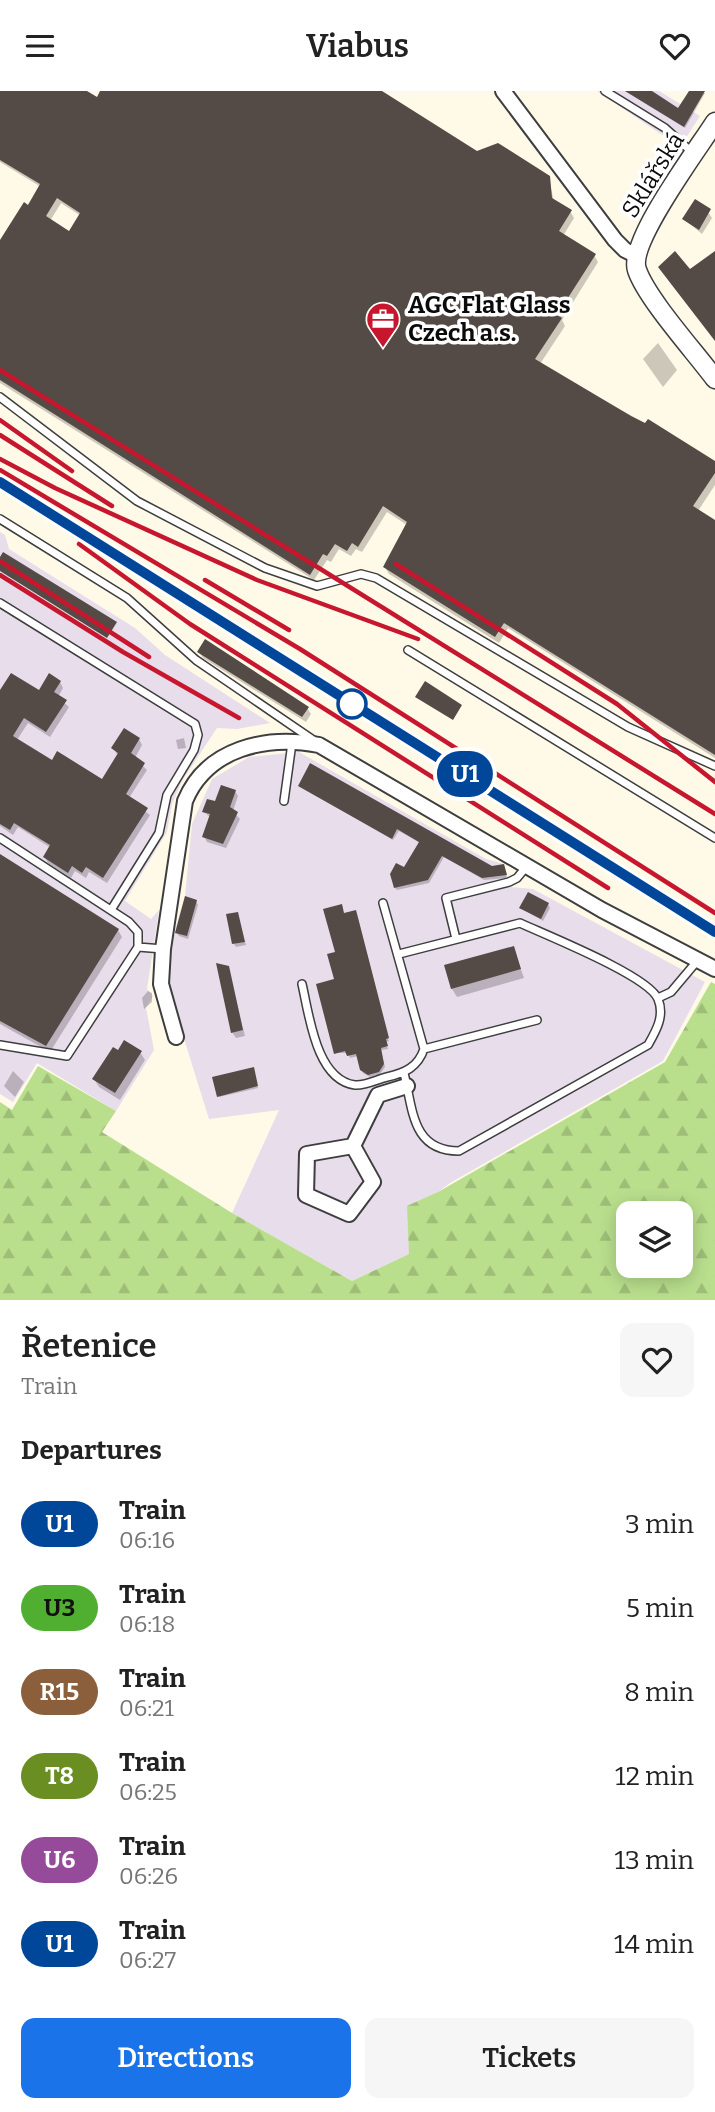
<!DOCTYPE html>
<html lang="en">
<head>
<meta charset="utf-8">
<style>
  :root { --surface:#fff; --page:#f6f6f6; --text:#222; --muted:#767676; --accent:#1a73e8 }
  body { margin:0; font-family:Bitter,serif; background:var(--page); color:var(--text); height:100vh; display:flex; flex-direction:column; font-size:26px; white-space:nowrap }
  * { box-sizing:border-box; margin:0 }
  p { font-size:23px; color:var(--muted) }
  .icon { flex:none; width:38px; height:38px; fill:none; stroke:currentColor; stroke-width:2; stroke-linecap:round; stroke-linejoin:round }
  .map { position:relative; height:1209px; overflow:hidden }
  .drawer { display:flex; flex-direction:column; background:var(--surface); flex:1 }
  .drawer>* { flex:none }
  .badge { padding:0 14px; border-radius:23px; font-size:24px; line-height:46px }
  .tools { position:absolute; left:616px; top:1110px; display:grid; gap:14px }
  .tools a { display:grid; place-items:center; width:77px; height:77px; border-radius:14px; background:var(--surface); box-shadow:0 4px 18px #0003; font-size:35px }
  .map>.badge { position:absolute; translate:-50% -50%; box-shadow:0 0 0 4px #fff }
  h2 { padding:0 21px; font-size:26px; line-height:63px }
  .round { display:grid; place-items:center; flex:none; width:74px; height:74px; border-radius:14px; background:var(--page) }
  .summary { display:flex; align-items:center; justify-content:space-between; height:119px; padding:0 21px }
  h1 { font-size:33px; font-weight:600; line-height:52px }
  .button { display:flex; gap:14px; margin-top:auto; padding:14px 21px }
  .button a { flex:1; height:80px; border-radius:14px; background:var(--accent); color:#fff; font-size:28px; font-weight:600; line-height:80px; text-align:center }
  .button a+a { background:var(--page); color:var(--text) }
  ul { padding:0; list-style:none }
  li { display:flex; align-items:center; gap:21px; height:84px; padding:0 21px }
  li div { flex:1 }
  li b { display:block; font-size:26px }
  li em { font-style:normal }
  li .badge { min-width:77px; font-weight:700; text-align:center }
  header { display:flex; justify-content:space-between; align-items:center; height:91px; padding:0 21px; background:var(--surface); font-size:32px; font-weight:600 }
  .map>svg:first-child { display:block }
</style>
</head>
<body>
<header><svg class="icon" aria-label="menu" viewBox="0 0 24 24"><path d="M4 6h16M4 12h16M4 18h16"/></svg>Viabus<svg class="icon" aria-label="heart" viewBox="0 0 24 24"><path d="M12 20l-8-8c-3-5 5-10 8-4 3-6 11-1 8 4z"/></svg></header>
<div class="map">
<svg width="715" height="1209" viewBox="0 0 715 1209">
  <defs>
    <pattern id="forest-firs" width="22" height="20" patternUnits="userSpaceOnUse" patternTransform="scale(1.75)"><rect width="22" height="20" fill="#b9df8d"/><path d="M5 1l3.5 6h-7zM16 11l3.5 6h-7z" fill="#9ebe78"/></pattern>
  </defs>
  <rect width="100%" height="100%" fill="#fff9e8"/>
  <path fill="#e8ddeb" d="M 597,0 L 659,0 L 700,25 L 680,56 Z
    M 0,441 L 5,444 L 9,458 L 135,537 L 165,564 L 270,632 L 237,638 L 217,637 L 182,690 L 172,713 L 167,741 L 125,810 L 151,828 L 159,819 L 147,898 L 153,905 L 146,917 L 154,959 L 116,1020 L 37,972 L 13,1011 L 0,1003 Z
    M 299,661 L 486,768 L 504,773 L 510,796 L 533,798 L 705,891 L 663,970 L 450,1092 L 438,1101 L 409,1163 L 352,1190 L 232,1122 L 279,1019 L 209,1028 L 167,893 L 174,842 L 185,805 L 192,733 L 212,688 L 249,666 Z"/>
  <path fill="url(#forest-firs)" fill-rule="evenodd" d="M 711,891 L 715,893 L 715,1209 L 0,1209 L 0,1011 L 12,1019 L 38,975 L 116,1020 L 102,1041 L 232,1122 L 352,1190 L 409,1163 L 407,1115 L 438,1101 L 665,971 ZM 628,1122 L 681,1122 L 681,1174 L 628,1174 Z"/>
  <path fill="#0003" fill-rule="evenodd" d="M 0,0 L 84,0 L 97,9 L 102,0 L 379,0 L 477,62 L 548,86 L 554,110 L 570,120 L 574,127 L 563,145 L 594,164 L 598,171 L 562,229 L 565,235 L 540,273 L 715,372 L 715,394 L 698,420 L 715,431 L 715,667 L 508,537 L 499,552 L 389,483 L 385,476 L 407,434 L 387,421 L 362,461 L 356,458 L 351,465 L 339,458 L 331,471 L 327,469 L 314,489 L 0,292 L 0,152 L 41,96 L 0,71 ZM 61,112 L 81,125 L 69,143 L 50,130 Z
    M 625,0 L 648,0 L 679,19 L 691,0 L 705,2 L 685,37 Z
    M 708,121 L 712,127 L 702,143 L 684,128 Z
    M 658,252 L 677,279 L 663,296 L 643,268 Z
    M 199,561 L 307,617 L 311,623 L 306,631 L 203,567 Z
    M 60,591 L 63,597 L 58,606 L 69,616 L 50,646 L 28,632 L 17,649 L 52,672 L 102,691 L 118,665 L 113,657 L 139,648 L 142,654 L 135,667 L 147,679 L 129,707 L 150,724 L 107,792 L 89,781 L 86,787 L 75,780 L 71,787 L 48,772 L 45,766 L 51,757 L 18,736 L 13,744 L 0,735 L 0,603 L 40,602 Z
    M 184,647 L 186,657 L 178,658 L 176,649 Z
    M 300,695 L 492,777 L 504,778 L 507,787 L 484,789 L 444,766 L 429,792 L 397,799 L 395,797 L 420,752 L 399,740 L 393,749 Z
    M 235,700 L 238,705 L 233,720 L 240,728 L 226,757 L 207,751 L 204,745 L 211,727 L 204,721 Z
    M 0,765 L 118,839 L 122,846 L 50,961 L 0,933 Z
    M 196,810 L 198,814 L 188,848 L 179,845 L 177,842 Z
    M 548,813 L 550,817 L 543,830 L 521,817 Z
    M 237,822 L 246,854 L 236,856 L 234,853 Z
    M 357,823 L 389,950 L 386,951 L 388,958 L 381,959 L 385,976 L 380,983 L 370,986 L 363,982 L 358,965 L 350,967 L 348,962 L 335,962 L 337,862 L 344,824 Z
    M 513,857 L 524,887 L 457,906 L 452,898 Z
    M 228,876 L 245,945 L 236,947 L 232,941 Z
    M 148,900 L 152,902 L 152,911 L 144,918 L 142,907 Z
    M 119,961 L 140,961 L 145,969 L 120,1009 L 99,996 L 94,988 Z
    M 253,978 L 258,997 L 219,1006 L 214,987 Z
    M 13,980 L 24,991 L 15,1006 L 4,995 Z"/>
  <path fill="#544a46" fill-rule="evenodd" d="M 0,0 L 87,0 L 97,6 L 100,0 L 382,0 L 477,60 L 498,52 L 550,85 L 552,107 L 572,119 L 559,140 L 596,163 L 557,224 L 562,227 L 535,268 L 631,325 L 645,332 L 648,328 L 715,370 L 715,382 L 693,415 L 715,429 L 715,664 L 504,532 L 495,546 L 383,476 L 407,431 L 383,415 L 358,456 L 352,452 L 347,460 L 335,453 L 327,465 L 323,463 L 310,484 L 0,289 L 0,149 L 24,111 L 28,114 L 40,93 L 0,69 ZM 57,107 L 80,122 L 69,140 L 46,125 Z
    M 625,0 L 652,0 L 678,17 L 689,0 L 705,0 L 684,36 Z
    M 695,108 L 711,118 L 699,139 L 682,128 Z
    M 675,160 L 690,178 L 715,160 L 715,250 L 658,176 Z
    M 3,461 L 117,531 L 107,547 L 0,480 L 0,466 Z
    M 205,548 L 309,616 L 302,626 L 197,561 Z
    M 11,582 L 39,599 L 49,582 L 61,590 L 54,601 L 67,609 L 46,641 L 24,627 L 13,645 L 52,669 L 57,660 L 102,688 L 118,662 L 111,657 L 124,637 L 140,647 L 131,662 L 145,672 L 126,703 L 148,717 L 103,787 L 86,776 L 82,782 L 72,775 L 68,782 L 43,766 L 50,754 L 14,732 L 10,739 L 0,733 L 0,599 Z
    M 425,590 L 462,614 L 453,629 L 415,606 Z
    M 310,672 L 492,775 L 504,773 L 507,784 L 482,787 L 442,765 L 428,789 L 394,797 L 390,783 L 396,772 L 404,776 L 419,751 L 397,738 L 392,748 L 298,695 Z
    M 221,694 L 236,699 L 230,716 L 238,721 L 223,753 L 202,746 L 210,723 L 202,721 L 207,708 L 215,710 Z
    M 0,763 L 119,838 L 46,955 L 0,930 Z
    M 528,801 L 549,812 L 541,828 L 519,817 Z
    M 185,805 L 197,809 L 187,845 L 175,842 Z
    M 342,813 L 344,822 L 356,819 L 389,947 L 386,948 L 388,955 L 381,957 L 384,973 L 379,981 L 368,984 L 360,979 L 356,963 L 347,965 L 345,960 L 334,963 L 316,893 L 334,888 L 327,863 L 335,861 L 323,818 Z
    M 238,821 L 245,851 L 232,853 L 226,823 Z
    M 514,855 L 521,878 L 451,898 L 444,874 Z
    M 216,872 L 229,875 L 243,939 L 231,942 Z
    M 124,949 L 142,960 L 115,1002 L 92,988 L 113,956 L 118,959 Z
    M 254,976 L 258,995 L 217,1006 L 212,986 Z"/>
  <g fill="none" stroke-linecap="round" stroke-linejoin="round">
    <g stroke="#3e3e3e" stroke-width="10">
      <path id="service" d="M 605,0 L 665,37 L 694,63
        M 0,306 L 137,410 L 265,477 L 317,495 L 361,483 L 376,487 L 628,636 L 715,675
        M 0,428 L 127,507 L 196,569 L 316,651
        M 0,512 L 195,633 L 198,644 L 194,659 L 167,704 L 159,742 L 111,819
        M 408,559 L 715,747
        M 284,710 L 292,652
        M 0,747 L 129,831 L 138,841 L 138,856 L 67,965 L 0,954
        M 456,848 L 446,807 L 509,791 L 517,787 L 527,775
        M 138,856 L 163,858
        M 399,863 L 520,832 C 546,844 649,885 658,908 C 665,925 656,940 648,954 L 459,1060 C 412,1060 413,1019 404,982
        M 302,893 C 309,923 316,989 355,994 C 365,995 378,988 387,986 C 405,982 418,976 424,958 L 383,812
        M 658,907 L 671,901 L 698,869
        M 424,958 L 537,929"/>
    </g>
    <g stroke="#3e3e3e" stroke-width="18">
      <path id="minor" d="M 503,0 L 615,149 L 625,159 L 635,164
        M 176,946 L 161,893 L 163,858 L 185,710 C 207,657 266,644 319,654 L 602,819 L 715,878
        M 353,1055 L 373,1091 L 349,1123 L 306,1104 L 307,1063 L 353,1055 L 378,1004 L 407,995"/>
    </g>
    <g stroke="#3e3e3e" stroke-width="21">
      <path id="tertiary" d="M 715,31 C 698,58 627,152 637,179 C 647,208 695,261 715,288"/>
    </g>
    <use href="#service" stroke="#fff" stroke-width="7"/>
    <use href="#minor" stroke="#fff" stroke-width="14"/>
    <use href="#tertiary" stroke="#fff" stroke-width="18"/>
    <path stroke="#c6172f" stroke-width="4.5" d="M 0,279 L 715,723
      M 0,329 L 72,380
      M 0,344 L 112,415
      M 0,368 L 55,397 L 257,489 L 418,548
      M 0,379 L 300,558 L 715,822
      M 0,392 L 715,841
      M 79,453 L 190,533 L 608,797
      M 0,470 L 149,566
      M 396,473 L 617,613 L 715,691
      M 0,484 L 123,561 L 239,627
      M 205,489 L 289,539"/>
  </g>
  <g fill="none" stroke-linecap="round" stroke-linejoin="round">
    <g stroke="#fff" stroke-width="16">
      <path id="line" d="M 0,391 L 715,841"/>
    </g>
    <use href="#line" stroke="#00479a" stroke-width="10"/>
  </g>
  <defs>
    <g id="office-pin" transform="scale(1.75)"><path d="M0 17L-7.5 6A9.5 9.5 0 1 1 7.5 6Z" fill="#c6172f" stroke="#fff"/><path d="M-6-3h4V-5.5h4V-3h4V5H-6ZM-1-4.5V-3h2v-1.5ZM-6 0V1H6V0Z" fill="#fff"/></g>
  </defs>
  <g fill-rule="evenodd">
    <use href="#office-pin" x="383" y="228"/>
  </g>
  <circle fill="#fff" stroke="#00479a" stroke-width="3.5" cx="352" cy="613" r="14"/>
  <g text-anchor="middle" stroke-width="7" stroke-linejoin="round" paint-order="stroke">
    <g font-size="24" fill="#0b0b0b" stroke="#fff">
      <text transform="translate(653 84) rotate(-58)" y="8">Sklářská</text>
    </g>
    <g font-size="24" font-weight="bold" fill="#0b0b0b" stroke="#fff" text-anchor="start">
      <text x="408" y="222">AGC Flat Glass<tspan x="408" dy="28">Czech a.s.</tspan></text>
    </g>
  </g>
</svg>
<div class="tools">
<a><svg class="icon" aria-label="layers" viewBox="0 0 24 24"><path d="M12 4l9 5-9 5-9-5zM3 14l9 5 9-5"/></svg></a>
</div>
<b class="badge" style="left:465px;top:683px;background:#00479a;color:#fff">U1</b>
</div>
<section class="drawer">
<div class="summary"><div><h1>Řetenice</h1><p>Train</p></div><a class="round"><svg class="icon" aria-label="heart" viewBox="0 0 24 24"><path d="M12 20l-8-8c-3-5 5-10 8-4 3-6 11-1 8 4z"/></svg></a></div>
<h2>Departures</h2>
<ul>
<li><span class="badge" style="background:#00479a;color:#fff">U1</span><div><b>Train</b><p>06:16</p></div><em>3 min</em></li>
<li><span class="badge" style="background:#50af30;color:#111">U3</span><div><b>Train</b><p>06:18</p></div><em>5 min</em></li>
<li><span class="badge" style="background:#8b5e3c;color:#fff">R15</span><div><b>Train</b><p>06:21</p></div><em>8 min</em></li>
<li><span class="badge" style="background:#6b8e23;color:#fff">T8</span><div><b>Train</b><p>06:25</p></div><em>12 min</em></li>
<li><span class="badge" style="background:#954b9a;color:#fff">U6</span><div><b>Train</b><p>06:26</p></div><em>13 min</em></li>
<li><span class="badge" style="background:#00479a;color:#fff">U1</span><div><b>Train</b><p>06:27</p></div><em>14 min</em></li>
</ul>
<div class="button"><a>Directions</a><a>Tickets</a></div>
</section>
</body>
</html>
